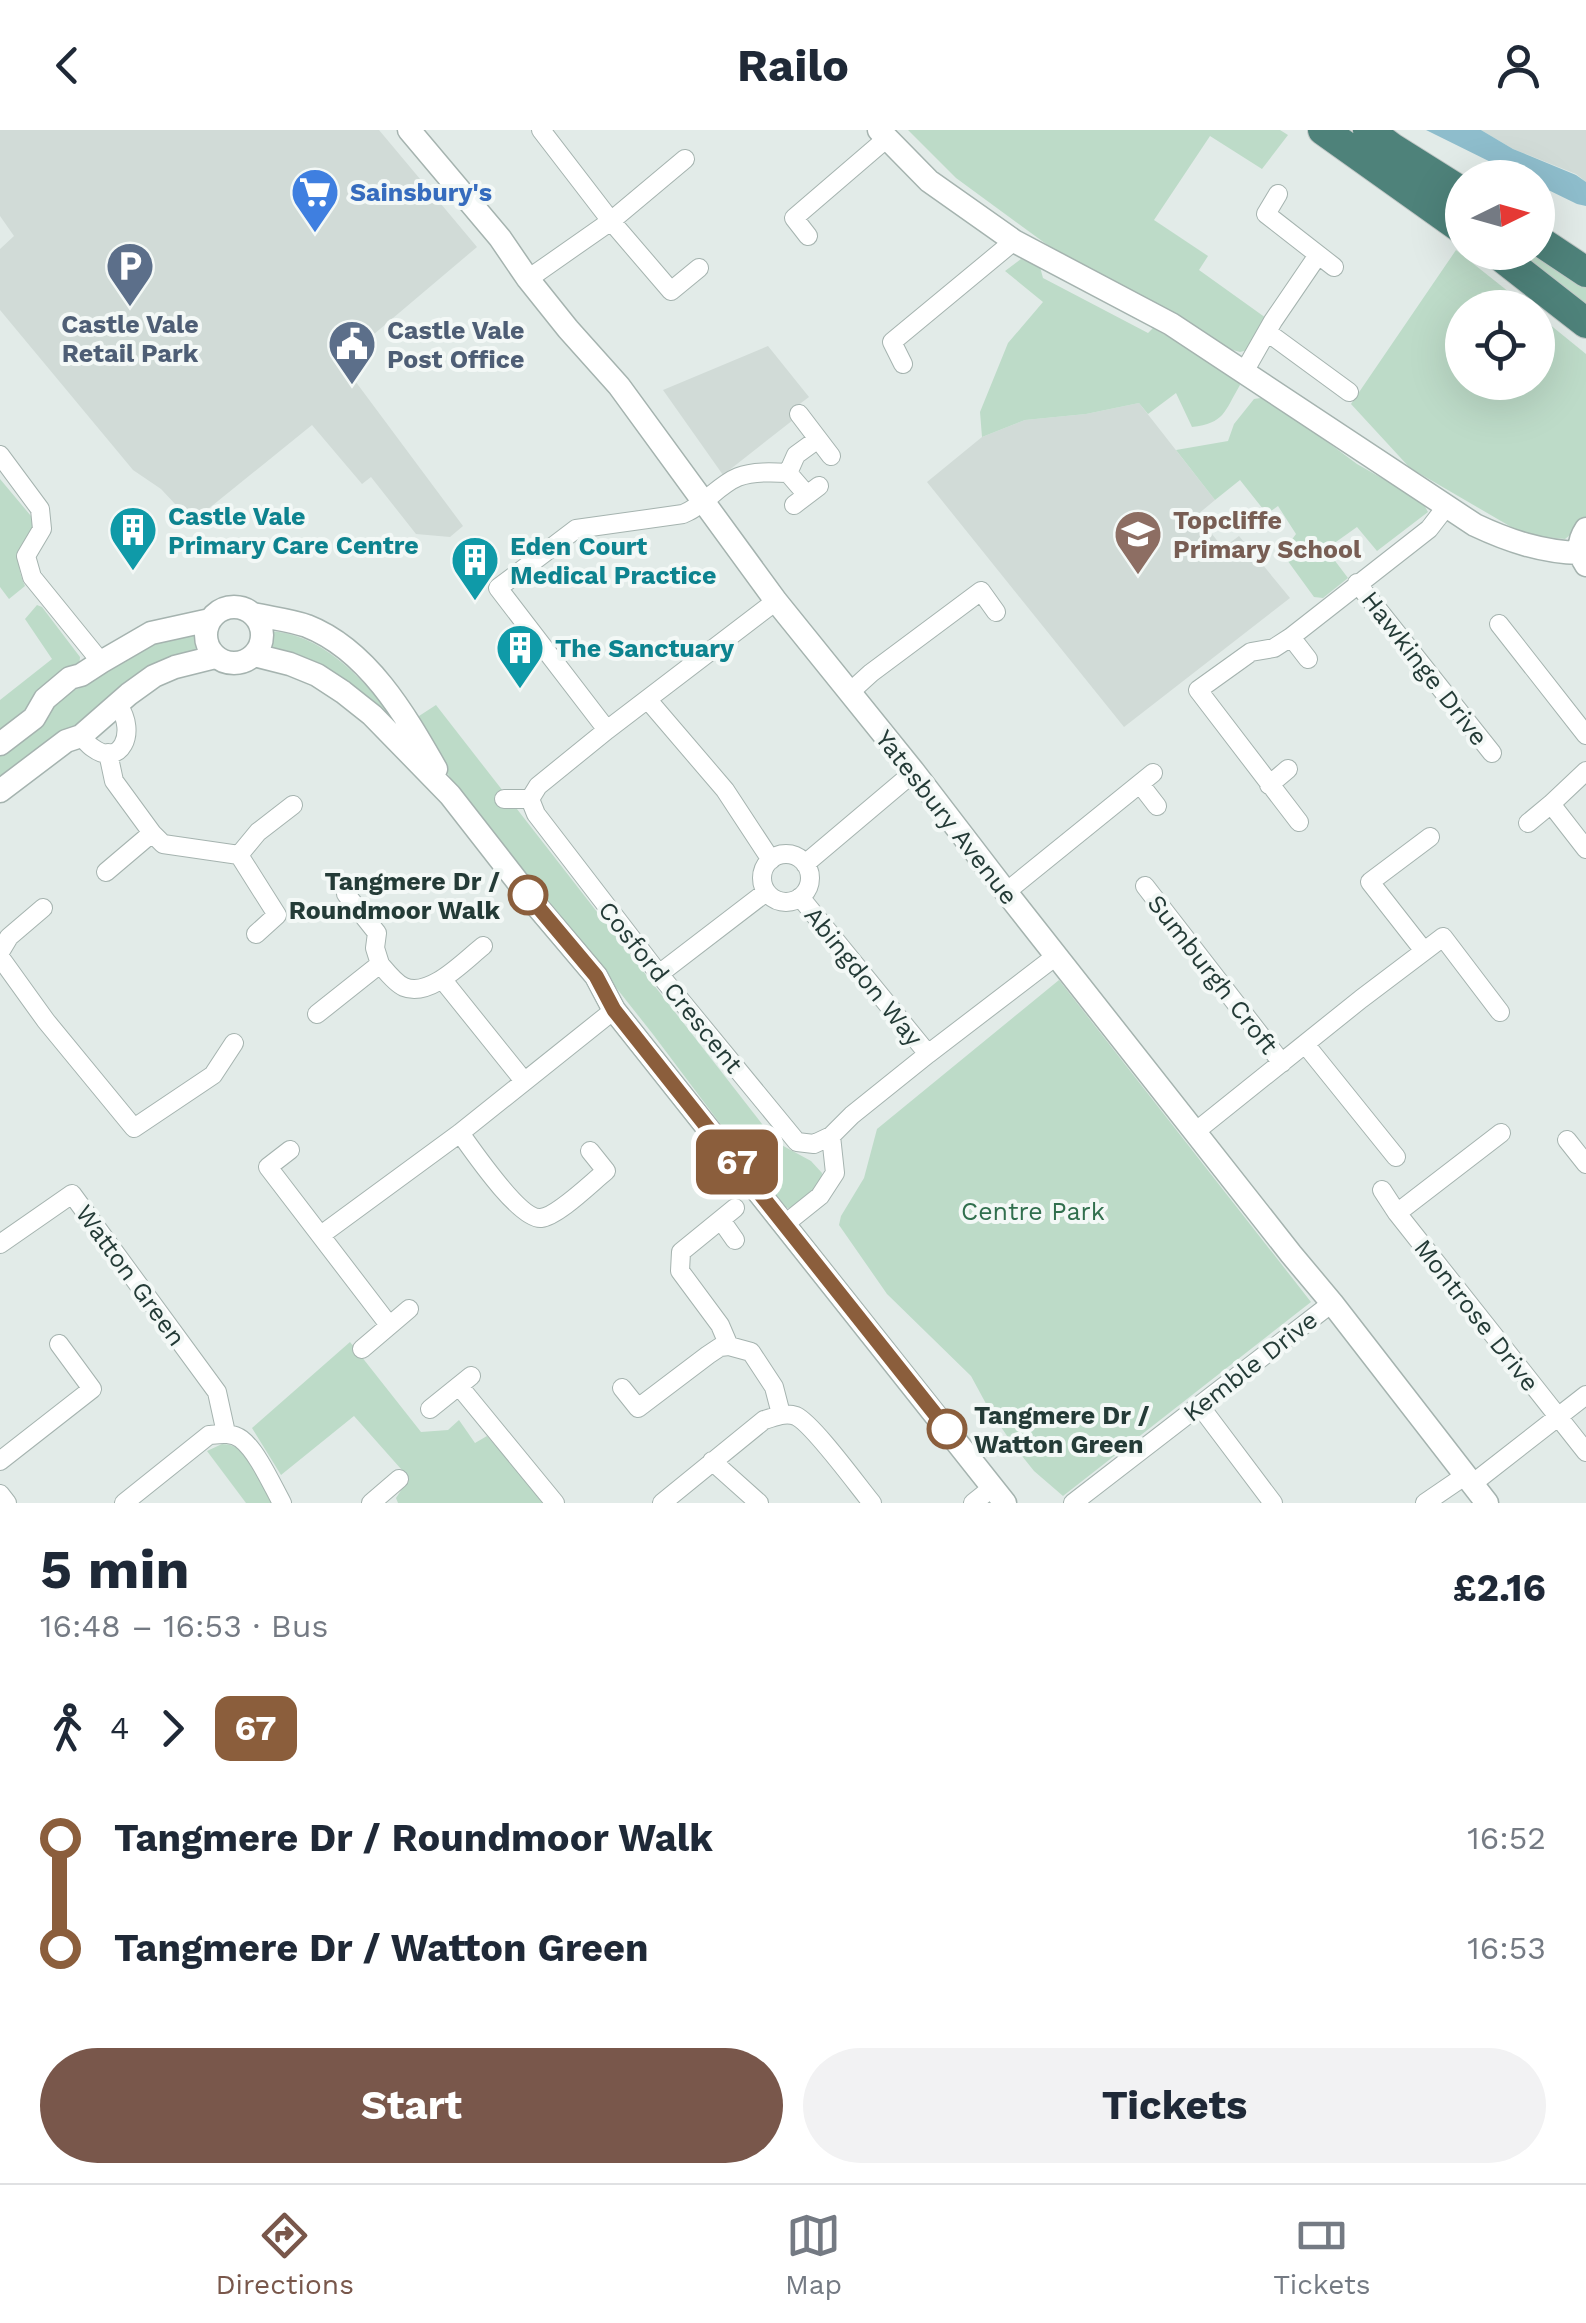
<!DOCTYPE html>
<html lang="en">
<head>
<meta charset="utf-8">
<style>
  :root { --surface:#fff; --page:#f2f2f3; --text:#1f2937; --muted:#747a83; --line:#e0e1e3; --accent:#79574b }
  body { margin:0; font-family:"Work Sans",sans-serif; background:var(--page); color:var(--text); height:100vh; display:flex; flex-direction:column; font-size:38px; white-space:nowrap }
  * { box-sizing:border-box; margin:0 }
  p { font-size:32px; color:var(--muted) }
  .icon { flex:none; width:55px; height:55px; fill:none; stroke:currentColor; stroke-width:2; stroke-linecap:round; stroke-linejoin:round }
  .map { position:relative; height:1373px; overflow:hidden }
  .side { display:flex; flex-direction:column; background:var(--surface); flex:1 }
  .side>* { flex:none }
  .badge { padding:0 20px; border-radius:15px; font-size:35px; line-height:65px }
  .needle { width:65px; rotate:85deg }
  .controls { position:absolute; left:1445px; top:30px; display:grid; gap:20px }
  .controls a { display:grid; place-items:center; width:110px; height:110px; border-radius:50%; background:var(--surface); box-shadow:0 10px 40px #0002; font-size:50px }
  .map>.badge { position:absolute; translate:-50% -50%; box-shadow:0 0 0 5px #fff }
  .legs { display:flex; align-items:center; gap:15px; height:110px; padding:0 40px; font-size:32px }
  .legs p { margin-inline-start:auto }
  .summary { display:flex; align-items:center; justify-content:space-between; height:170px; padding:0 40px }
  h1 { font-size:55px; font-weight:700; line-height:75px }
  .primary-button { display:flex; gap:20px; margin-top:auto; padding:20px 40px }
  .primary-button a { flex:1; height:115px; border-radius:60px; background:var(--accent); color:#fff; font-size:40px; font-weight:700; line-height:115px; text-align:center }
  .primary-button a+a { background:var(--page); color:var(--text) }
  ul { padding:0 40px; list-style:none }
  li { display:flex; align-items:center; gap:35px; height:110px; font-size:38px }
  li i { display:grid; place-items:center; width:15px; height:100%; margin:0 12px; background:currentColor }
  li i::after { content:''; width:25px; height:25px; margin:-12px; border:8px solid; border-radius:50%; background:var(--surface) }
  li p { margin-inline-start:auto }
  li:first-child i { background:linear-gradient(#0000 50%,currentColor 0) }
  li:last-child i { background:linear-gradient(currentColor 50%,#0000 0) }
  header { display:flex; justify-content:space-between; align-items:center; height:130px; padding:0 40px; background:var(--surface); font-size:45px; font-weight:700 }
  .dock { display:flex; justify-content:space-around; align-items:center; height:140px; border-top:2px solid var(--line); background:var(--surface); font-size:28px; color:var(--muted) }
  .dock a { display:grid; justify-items:center; gap:5px }
  .dock .on { color:var(--accent) }
  .map>svg:first-child { display:block }
</style>
</head>
<body>
<header><svg class="icon" aria-label="back" viewBox="0 0 24 24"><path d="M15 5l-7 7 7 7"/></svg>Railo<svg class="icon" aria-label="person" viewBox="0 0 24 24"><circle cx="12" cy="8" r="4"/><path d="M4 21q1-7 8-7t8 7"/></svg></header>
<div class="map">
<svg width="1586" height="1373" viewBox="0 0 1586 1373">
  <rect width="100%" height="100%" fill="#e2ebe8"/>
  <path fill="#d1dbd7" d="M 0,0 L 379,0 L 477,117 L 341,232 L 463,396 L 450,407 L 416,404 L 371,347 L 362,354 L 312,295 L 192,392 L 161,359 L 133,340 L 0,180 L 0,119 L 14,106 L 0,86 Z
    M 1481,0 L 1586,0 L 1586,52 L 1576,44 L 1513,19 Z
    M 768,216 L 809,267 L 789,282 L 793,290 L 723,345 L 663,260 Z
    M 1139,273 L 1215,370 L 1197,385 L 1223,418 L 1239,406 L 1290,468 L 1124,597 L 927,352 L 982,307 L 1025,290 L 1086,284 Z"/>
  <path fill="#bddbc8" d="M 908,0 L 1280,0 L 1288,5 L 1262,39 L 1210,6 L 1154,90 L 1208,126 L 1199,140 L 1266,188 L 1248,220 L 1240,222 L 1226,218 L 1068,130 L 956,48 Z
    M 1456,120 L 1528,177 L 1462,178 L 1462,252 L 1538,252 L 1538,185 L 1586,224 L 1586,393 L 1565,409 L 1525,405 L 1410,338 L 1351,274 Z
    M 1509,123 L 1536,123 L 1586,154 L 1586,176 Z
    M 1021,129 L 1040,137 L 1043,148 L 1148,203 L 1153,198 L 1237,246 L 1240,255 C 1224,282 1225,293 1192,297 L 1176,263 L 1148,284 L 1139,273 L 1086,284 L 1025,290 L 982,307 L 980,282 L 1008,213 L 1043,172 L 1005,141 Z
    M 1267,267 L 1357,334 L 1422,371 L 1428,382 L 1377,421 L 1357,397 L 1326,419 L 1348,448 L 1323,468 L 1314,467 L 1282,423 L 1296,404 L 1278,376 L 1267,384 L 1240,350 L 1215,370 L 1176,320 L 1228,311 L 1234,294 L 1254,269 Z
    M 0,349 L 31,386 L 34,399 C 21,424 13,428 25,456 L 9,469 L 0,457 Z
    M 37,475 L 42,477 L 80,527 L 79,538 L 66,545 L 0,600 L 0,570 L 52,529 L 25,489 Z
    M 268,501 C 322,503 359,546 392,585 L 377,584 L 263,523 Z
    M 196,502 L 199,527 L 0,656 L 0,623 L 70,560 L 78,559 L 148,515 Z
    M 436,575 L 776,1012 L 811,1031 L 822,1043 L 821,1056 L 791,1079 L 782,1076 L 652,903 L 614,855 L 590,831 L 522,738 L 518,739 L 467,675 L 420,599 L 419,586 Z
    M 1059,850 L 1311,1172 L 1063,1366 L 1034,1341 L 1014,1316 L 990,1281 L 971,1246 L 887,1164 L 839,1095 L 841,1086 L 864,1048 L 877,999 Z
    M 350,1212 L 421,1302 L 448,1300 L 459,1290 L 475,1313 L 487,1306 L 545,1373 L 398,1373 L 396,1368 L 409,1348 L 354,1286 L 281,1345 L 252,1298 Z
    M 222,1314 C 251,1314 261,1351 273,1373 L 246,1373 L 207,1321 Z"/>
  <path fill="#8ebdcc" d="M 1426,0 L 1481,0 L 1513,19 L 1576,45 L 1586,52 L 1586,76 L 1577,74 L 1538,55 L 1538,48 L 1521,47 Z"/>
  <g fill="none" stroke-linecap="round" stroke-linejoin="round">
    <g stroke="#a5b3af" stroke-width="20">
      <path id="minor" d="M 541,0 L 611,91 L 671,161 L 699,138
        M 1278,64 L 1266,84 L 1334,137
        M 808,106 L 794,88 L 886,9
        M 528,149 L 611,91 L 685,29
        M 1267,202 L 1349,262
        M 903,234 L 892,212 L 1014,111
        M 1244,242 L 1273,191 L 1318,125
        M 799,284 L 831,326
        M 0,325 L 40,379 L 42,399 L 26,426 L 32,447 L 101,532
        M 807,365 L 788,343 L 796,325 L 818,309
        M 794,375 L 819,356
        M 1357,453 L 1492,623
        M 776,471 L 607,600 L 538,656 L 530,669 L 536,684 L 659,844 L 797,1012 L 814,1014 L 831,1006 L 852,985 L 928,924 L 1056,826
        M 1499,494 L 1586,605
        M 1291,507 L 1308,529
        M 849,563 L 871,543 L 981,461 L 996,482
        M 648,570 L 725,660 L 771,730
        M 607,600 L 498,458 L 576,399 L 683,384 C 704,376 718,355 738,347 C 753,341 773,342 788,343
        M 81,606 C 85,610 88,615 93,618 C 120,638 138,603 118,575
        M 108,623 L 114,651 L 152,703 L 163,714 L 239,725 L 277,785 L 256,804
        M 1586,641 L 1551,674 L 1586,719
        M 1140,654 L 1157,676
        M 1269,655 L 1288,639
        M 504,669 L 530,669
        M 1299,692 L 1198,560 L 1251,522 L 1274,518 L 1291,507 L 1429,399 L 1446,377
        M 1528,693 L 1551,674
        M762 748a24 24 0 1 1 48 0a24 24 0 1 1-48 0Z
        M 239,725 L 258,702 L 293,675
        M 805,734 L 914,642
        M 106,742 L 152,703
        M 1145,756 L 1282,933
        M 1006,762 L 1153,643
        M 800,767 L 928,924
        M 1424,821 L 1370,752 L 1430,707
        M 0,822 L 9,807 L 43,778
        M 0,827 L 46,891 L 134,998 L 213,945 L 234,913
        M 380,834 C 386,841 395,853 404,857 C 430,868 464,831 483,816
        M 659,844 L 766,762
        M 442,849 L 524,951
        M 317,884 L 380,834 L 375,818 L 377,803 L 346,764
        M 1305,914 L 1396,1027
        M 1195,1002 L 1361,869 L 1443,807 L 1500,882
        M 460,1003 C 473,1021 520,1090 541,1088 C 558,1086 591,1053 606,1041 L 590,1021
        M 1567,1010 L 1586,1034
        M 290,1020 L 268,1037 L 389,1195
        M 1382,1060 L 1397,1083 L 1586,1322
        M 1397,1083 L 1501,1003
        M 721,1090 L 735,1110
        M 785,1094 L 820,1066 L 835,1043 L 831,1006
        M 321,1105 L 460,1003 L 614,880
        M 0,1114 L 72,1064 L 217,1262 L 226,1303
        M 729,1216 L 720,1195 L 680,1141 L 681,1122 L 735,1078
        M 362,1219 L 409,1179
        M 459,1256 L 555,1373
        M 622,1258 L 638,1278 L 708,1225 L 720,1217 L 729,1216 L 751,1222 L 774,1257 L 781,1284
        M 1200,1276 L 1273,1373
        M 430,1279 L 471,1246
        M 0,1331 L 92,1259 L 59,1214
        M 712,1331 L 759,1373
        M 1472,1354 L 1586,1265
        M 0,1364 L 7,1373
        M 124,1373 L 209,1305 C 220,1304 232,1302 241,1309 C 257,1321 272,1355 282,1373
        M 371,1373 L 399,1349
        M 662,1373 L 764,1290 C 775,1287 785,1282 796,1286 C 813,1294 858,1356 872,1373
        M 973,1373 L 993,1357
        M 1073,1373 L 1332,1173
        M 1425,1373 L 1466,1345"/>
    </g>
    <g stroke="#a5b3af" stroke-width="25">
      <path id="tertiary" d="M 409,0 L 500,108 L 528,149 L 568,199 L 619,256 L 776,471 L 914,642 L 1006,762 L 1291,1124 L 1332,1173 L 1487,1373
        M 879,0 L 929,51 L 1014,111 L 1171,194 L 1475,395 C 1509,411 1542,422 1580,423
        M 1586,399 C 1578,411 1578,423 1586,435
        M206 505a28 28 0 1 1 56 0a28 28 0 1 1-56 0Z
        M 253,484 C 270,488 290,490 307,496 C 368,520 405,585 436,639
        M 254,525 L 290,534 L 317,545 L 343,562 L 372,585 L 450,665 L 535,774 L 596,846 L 614,880 L 1005,1373
        M 0,614 L 34,588 L 45,569 L 70,548 L 81,545 L 101,532 L 151,503 L 210,490
        M 0,661 L 66,611 L 81,606 L 129,564 L 154,546 L 175,537 L 215,527"/>
    </g>
    <g stroke="#c2c8c7" stroke-width="32">
      <path id="trunk" d="M 1323,0 L 1462,99
        M 1368,0 L 1392,18 L 1462,62
        M 1538,110 L 1586,142
        M 1495,122 L 1586,193"/>
    </g>
    <use href="#minor" stroke="#fff" stroke-width="18"/>
    <use href="#tertiary" stroke="#fff" stroke-width="22"/>
    <use href="#trunk" stroke="#4e827a" stroke-width="30"/>
  </g>
  <g fill="none" stroke-linecap="round" stroke-linejoin="round">
    <g stroke="#fff" stroke-width="22">
      <path id="line-1" d="M 528,765 L 596,846 L 614,880 L 947,1299"/>
    </g>
    <use href="#line-1" stroke="#8b5e3c" stroke-width="15"/>
  </g>
  <defs>
    <g id="supermarket-pin" transform="scale(2.5)"><path d="M0 17L-7.5 6A9.5 9.5 0 1 1 7.5 6Z" fill="#3f7fe0" stroke="#f3f8f6"/><path d="M-6-5.5h2.5l.6 2H6L4.5 2H-2.5L-4.4-4H-6ZM-1.5 3.2a1.3 1.3 0 1 0 .1 0ZM3 3.2a1.3 1.3 0 1 0 .1 0Z" fill="#fff"/></g>
    <g id="parking-pin" transform="scale(2.5)"><path d="M0 17L-7.5 6A9.5 9.5 0 1 1 7.5 6Z" fill="#5c6f8a" stroke="#f3f8f6"/><path d="M-3.5-5.5H1a3.5 3.5 0 0 1 0 7H-1V5.5H-3.5ZM-1-3.4V-.6H.8a1.4 1.4 0 0 0 0-2.8Z" fill="#fff"/></g>
    <g id="civic-pin" transform="scale(2.5)"><path d="M0 17L-7.5 6A9.5 9.5 0 1 1 7.5 6Z" fill="#5c6f8a" stroke="#f3f8f6"/><path d="M-.6-6.5H3V-4.5H.6V-3L4-1V1h2V6H-6V1h2V-1L-.6-3ZM-1.2 2.5V6h2.4V2.5Z" fill="#fff"/></g>
    <g id="building-pin" transform="scale(2.5)"><path d="M0 17L-7.5 6A9.5 9.5 0 1 1 7.5 6Z" fill="#0f9aa8" stroke="#f3f8f6"/><path d="M-4-6H4V6H1V3H-1V6H-4ZM-2.5-4.3h1.7v1.8h-1.7ZM.8-4.3h1.7v1.8H.8ZM-2.5-1h1.7V.8h-1.7ZM.8-1h1.7V.8H.8Z" fill="#fff"/></g>
    <g id="school-pin" transform="scale(2.5)"><path d="M0 17L-7.5 6A9.5 9.5 0 1 1 7.5 6Z" fill="#8d6e63" stroke="#f3f8f6"/><path d="M0-5L7-2L0 1L-7-2ZM-4 1L0 2.5L4 1V4Q0 6-4 4Z" fill="#fff"/></g>
  </defs>
  <g fill-rule="evenodd">
    <use href="#supermarket-pin" x="315" y="62"/>
    <use href="#parking-pin" x="130" y="136"/>
    <use href="#civic-pin" x="352" y="214"/>
    <use href="#building-pin" x="133" y="400"/>
    <use href="#school-pin" x="1138" y="404"/>
    <use href="#building-pin" x="475" y="430"/>
    <use href="#building-pin" x="520" y="518"/>
  </g>
  <g fill="#fff" stroke="#8b5e3c" stroke-width="5">
    <circle cx="528" cy="765" r="18"/>
    <circle cx="947" cy="1299" r="18"/>
  </g>
  <g text-anchor="middle" stroke-width="8" stroke-linejoin="round" paint-order="stroke">
    <g font-size="25" font-weight="bold" fill="#366cbe" stroke="#f3f8f6" text-anchor="start">
      <text x="350" y="71">Sainsbury's</text>
    </g>
    <g font-size="25" font-weight="bold" fill="#4e5e75" stroke="#f3f8f6">
      <text x="130" y="203">Castle Vale<tspan x="130" dy="29">Retail Park</tspan></text>
      <text x="387" y="209" text-anchor="start">Castle Vale<tspan x="387" dy="29">Post Office</tspan></text>
    </g>
    <g font-size="25" font-weight="bold" fill="#0d838f" stroke="#f3f8f6" text-anchor="start">
      <text x="168" y="395">Castle Vale<tspan x="168" dy="29">Primary Care Centre</tspan></text>
      <text x="510" y="425">Eden Court<tspan x="510" dy="29">Medical Practice</tspan></text>
      <text x="555" y="527">The Sanctuary</text>
    </g>
    <g font-size="25" font-weight="bold" fill="#785e54" stroke="#f3f8f6" text-anchor="start">
      <text x="1173" y="399">Topcliffe<tspan x="1173" dy="29">Primary School</tspan></text>
    </g>
    <g font-size="25" fill="#243b37" stroke="#f3f8f6">
      <text transform="translate(1425 538) rotate(52)" y="9">Hawkinge Drive</text>
      <text transform="translate(947 687) rotate(52)" y="9">Yatesbury Avenue</text>
      <text transform="translate(1213 844) rotate(52)" y="9">Sumburgh Croft</text>
      <text transform="translate(864 846) rotate(51)" y="9">Abingdon Way</text>
      <text transform="translate(671 857) rotate(51)" y="9">Cosford Crescent</text>
      <text transform="translate(131 1145) rotate(54)" y="9">Watton Green</text>
      <text transform="translate(1477 1185) rotate(52)" y="9">Montrose Drive</text>
      <text transform="translate(1250 1236) rotate(-38)" y="9">Kemble Drive</text>
    </g>
    <g font-size="25" font-weight="bold" fill="#243b37" stroke="#f3f8f6" text-anchor="end">
      <text x="500" y="760">Tangmere Dr /<tspan x="500" dy="29">Roundmoor Walk</tspan></text>
      <text x="974" y="1294" text-anchor="start">Tangmere Dr /<tspan x="974" dy="29">Watton Green</tspan></text>
    </g>
    <g font-size="25" fill="#316f4e" stroke="#f3f8f6">
      <text x="1033" y="1090">Centre Park</text>
    </g>
  </g>
</svg>
<div class="controls">
<a><svg class="needle" viewBox="-14 -14 28 28"><path d="M0-13l5 13h-10z" fill="#e53935"/><path d="M0 13l5-13h-10z" fill="#747a83"/></svg></a>
<a><svg class="icon" aria-label="locate" viewBox="0 0 24 24"><circle cx="12" cy="12" r="6"/><path d="M12 2v4M12 18v4M2 12h4M18 12h4"/></svg></a>
</div>
<b class="badge" style="left:737px;top:1032px;background:#8b5e3c;color:#fff">67</b>
</div>
<section class="side">
<div class="summary"><div><h1>5 min</h1><p>16:48 – 16:53 · Bus</p></div><b>£2.16</b></div>
<div class="legs"><svg class="icon" aria-label="walk" viewBox="0 0 24 24"><circle cx="13" cy="4" r="2"/><path d="M13 8l-2 6 4 7M11 14l-3 7M7 12l3-4h3l4 4"/></svg>4<svg class="icon" aria-label="forward" viewBox="0 0 24 24"><path d="M9 5l7 7-7 7"/></svg><b class="badge" style="background:#8b5e3c;color:#fff">67</b></div>
<ul>
<li><i style="color:#8b5e3c"></i><b>Tangmere Dr / Roundmoor Walk</b><p>16:52</p></li>
<li><i style="color:#8b5e3c"></i><b>Tangmere Dr / Watton Green</b><p>16:53</p></li>
</ul>
<div class="primary-button"><a>Start</a><a>Tickets</a></div>
</section>
<nav class="dock">
<a class="on"><svg class="icon" aria-label="directions" viewBox="0 0 24 24"><path d="M12 3l9 9-9 9-9-9zM9 14v-3h6M13 9l2 2-2 2"/></svg>Directions</a>
<a><svg class="icon" aria-label="map" viewBox="0 0 24 24"><path d="M3 6l6-2 6 2 6-2v14l-6 2-6-2-6 2zM9 4v14M15 6v14"/></svg>Map</a>
<a><svg class="icon" aria-label="tickets" viewBox="0 0 24 24"><path d="M3 7h18v10H3zM15 7v10"/></svg>Tickets</a>
</nav>
</body>
</html>
